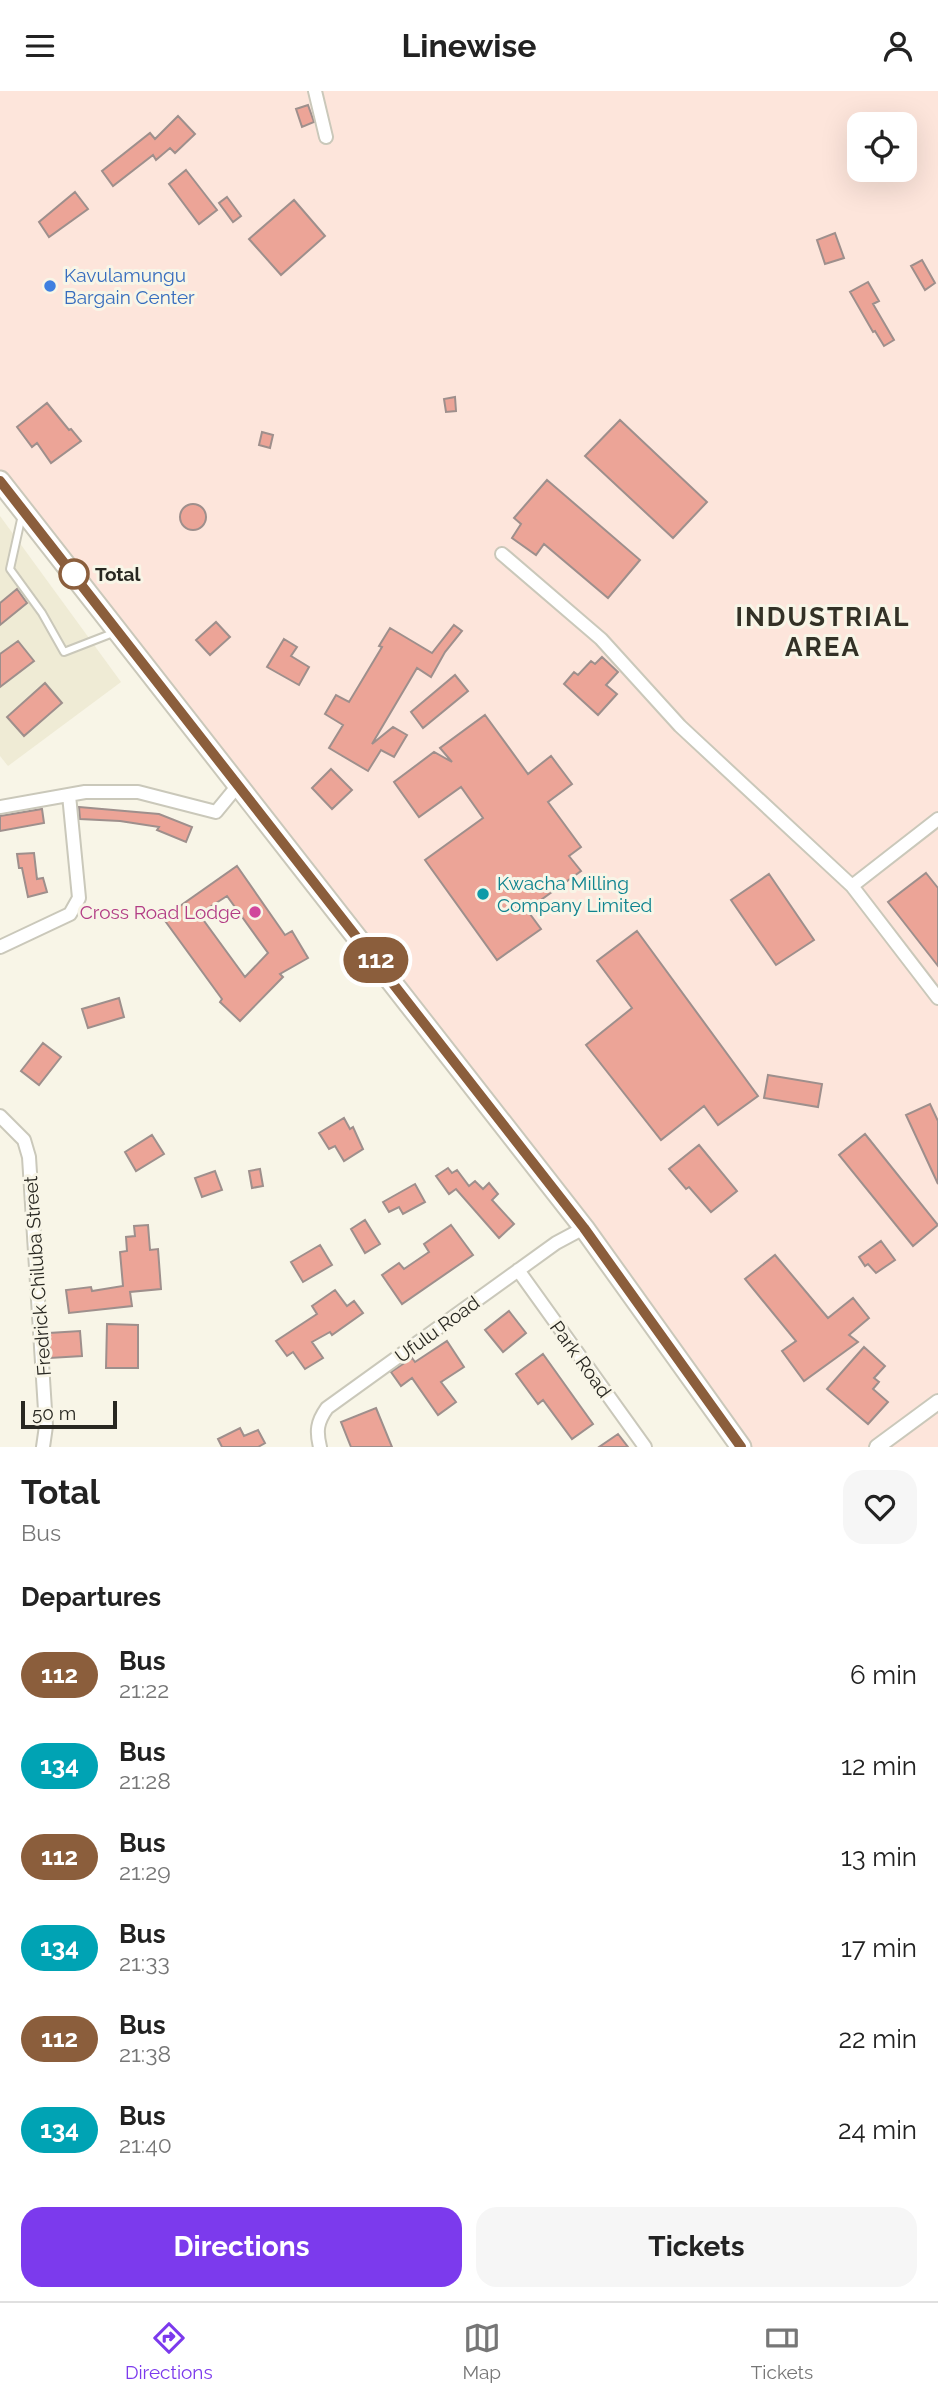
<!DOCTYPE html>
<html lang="en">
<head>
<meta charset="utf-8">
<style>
  :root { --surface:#fff; --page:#f6f6f6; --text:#222; --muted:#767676; --line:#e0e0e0; --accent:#7c3aed }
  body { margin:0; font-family:Raleway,sans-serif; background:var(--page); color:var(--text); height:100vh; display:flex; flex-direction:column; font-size:26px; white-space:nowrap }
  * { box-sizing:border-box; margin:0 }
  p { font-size:23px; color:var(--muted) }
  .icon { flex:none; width:38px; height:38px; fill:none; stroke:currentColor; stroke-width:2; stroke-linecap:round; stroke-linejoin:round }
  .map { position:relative; height:1356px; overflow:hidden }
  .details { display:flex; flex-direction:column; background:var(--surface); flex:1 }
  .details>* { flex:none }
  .badge { padding:0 14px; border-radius:23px; font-size:24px; line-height:46px }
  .buttons { position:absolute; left:847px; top:21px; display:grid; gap:14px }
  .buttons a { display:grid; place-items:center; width:70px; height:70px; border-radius:14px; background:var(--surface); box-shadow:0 7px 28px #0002; font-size:35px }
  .scale { position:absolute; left:21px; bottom:18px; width:96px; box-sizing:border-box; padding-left:7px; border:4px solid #282721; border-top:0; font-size:19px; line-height:24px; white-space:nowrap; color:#282721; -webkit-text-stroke:5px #f8f5e7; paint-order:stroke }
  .map>.badge { position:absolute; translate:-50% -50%; box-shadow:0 0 0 4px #fff }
  h2 { padding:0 21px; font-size:26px; line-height:63px }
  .round { display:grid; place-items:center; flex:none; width:74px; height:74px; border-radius:21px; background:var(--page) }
  .summary { display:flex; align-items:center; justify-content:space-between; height:119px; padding:0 21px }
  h1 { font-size:33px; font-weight:700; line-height:52px }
  .cta { display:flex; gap:14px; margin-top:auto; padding:14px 21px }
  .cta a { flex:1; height:80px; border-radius:21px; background:var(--accent); color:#fff; font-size:28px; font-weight:700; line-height:80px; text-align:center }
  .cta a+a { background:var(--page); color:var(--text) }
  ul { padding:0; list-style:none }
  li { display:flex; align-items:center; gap:21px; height:91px; padding:0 21px }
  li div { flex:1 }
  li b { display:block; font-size:26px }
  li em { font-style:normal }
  li .badge { min-width:77px; font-weight:700; text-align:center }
  header { display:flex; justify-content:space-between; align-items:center; height:91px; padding:0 21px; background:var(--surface); font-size:32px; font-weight:700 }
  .menu { display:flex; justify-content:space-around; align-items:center; height:98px; border-top:2px solid var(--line); background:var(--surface); font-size:19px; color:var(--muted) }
  .menu a { display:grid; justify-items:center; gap:4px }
  .menu .selected { color:var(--accent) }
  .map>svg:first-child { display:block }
</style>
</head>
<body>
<header><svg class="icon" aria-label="menu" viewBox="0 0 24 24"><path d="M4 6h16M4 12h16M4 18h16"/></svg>Linewise<svg class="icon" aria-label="person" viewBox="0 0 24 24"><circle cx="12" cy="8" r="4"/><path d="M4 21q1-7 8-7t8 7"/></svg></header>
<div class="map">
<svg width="938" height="1356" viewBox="0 0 938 1356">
  <rect width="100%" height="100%" fill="#f8f5e7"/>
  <path fill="#efebd5" d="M 0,425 L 121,591 L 8,675 L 0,665 Z"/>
  <path fill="#fde5db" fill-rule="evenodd" d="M 0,0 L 938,0 L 938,1356 L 735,1356 L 608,1171 L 0,391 ZM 859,33 L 905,33 L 905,79 L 859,79 Z"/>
  <path fill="#eca497" stroke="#9e8f8c" stroke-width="2" fill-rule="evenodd" d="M 308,14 L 314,31 L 302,36 L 296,18 Z
    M 178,25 L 195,43 L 175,62 L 170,57 L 156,69 L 153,64 L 113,95 L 102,80 L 150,42 L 155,48 Z
    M 186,79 L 217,119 L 199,133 L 169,93 Z
    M 75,101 L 88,118 L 49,146 L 39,131 Z
    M 227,106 L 241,125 L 233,131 L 219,112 Z
    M 294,109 L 325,145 L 281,184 L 249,148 Z
    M 835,142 L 844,167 L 825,173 L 817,149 Z
    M 922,169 L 935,192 L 925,199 L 911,175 Z
    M 868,191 L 879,210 L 873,213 L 894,249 L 884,255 L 875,240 L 873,241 L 850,201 Z
    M 455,306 L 456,320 L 446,321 L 444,308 Z
    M 47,312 L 69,339 L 71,338 L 81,350 L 51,372 L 37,352 L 32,356 L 17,336 Z
    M 620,329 L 707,411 L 673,447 L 585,365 Z
    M 262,341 L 273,344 L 270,357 L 259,354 Z
    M 547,389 L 640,469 L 608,507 L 544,453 L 536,464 L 512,447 L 521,433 L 514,427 Z
    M180 426a13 13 0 1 1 26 0a13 13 0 1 1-26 0Z
    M 17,498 L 27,512 L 0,534 L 0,512 Z
    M 216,531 L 230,546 L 210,564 L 196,549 Z
    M 454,534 L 462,540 L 445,561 L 431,586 L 417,577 L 372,653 L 393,636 L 407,644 L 394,666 L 381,659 L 368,680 L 329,657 L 343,634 L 325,623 L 336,604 L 349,611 L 382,556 L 379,555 L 390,537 L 432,562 Z
    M 284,548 L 297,556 L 291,565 L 309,576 L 299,594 L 267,576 Z
    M 18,550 L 34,570 L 0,596 L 0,563 Z
    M 602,566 L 618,581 L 606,594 L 617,603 L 598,624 L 564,593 L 574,581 L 578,584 L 591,570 L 595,573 Z
    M 455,584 L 468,600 L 423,637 L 411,621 Z
    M 45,592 L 62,612 L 24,645 L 7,626 Z
    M 485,624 L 528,683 L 551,665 L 572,693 L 548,711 L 581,756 L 569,765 L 581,780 L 527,819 L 541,838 L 497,869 L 425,769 L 483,727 L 461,696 L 419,726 L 394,691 L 434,661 L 452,671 L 440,657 Z
    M 331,678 L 352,699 L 332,718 L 312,697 Z
    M 79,716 L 159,723 L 192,736 L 186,751 L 157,739 L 159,736 L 120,730 L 80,728 Z
    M 42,718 L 44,732 L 0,740 L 0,725 Z
    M 34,762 L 37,788 L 43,787 L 47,801 L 28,806 L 22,777 L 19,777 L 17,763 Z
    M 237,775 L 285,844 L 292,840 L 308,867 L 280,883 L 283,886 L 240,930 L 220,911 L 222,908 L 163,827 ZM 227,805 L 268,862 L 245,886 L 199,823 Z
    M 926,782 L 938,797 L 938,875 L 888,811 Z
    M 769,783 L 814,849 L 776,874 L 731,809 Z
    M 637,840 L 758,1005 L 718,1034 L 704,1015 L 661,1049 L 586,954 L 632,917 L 597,870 Z
    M 119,907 L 124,926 L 88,937 L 82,918 Z
    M 43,952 L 61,966 L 39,994 L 21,980 Z
    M 768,984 L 822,993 L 818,1016 L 764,1007 Z
    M 930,1013 L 938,1030 L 938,1093 L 906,1024 Z
    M 344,1027 L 350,1038 L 353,1036 L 363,1058 L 344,1070 L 335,1055 L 329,1058 L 319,1042 Z
    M 865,1043 L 938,1134 L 913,1155 L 839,1064 Z
    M 152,1044 L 164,1063 L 136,1080 L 125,1061 Z
    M 699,1054 L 737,1100 L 711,1121 L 689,1096 L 686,1098 L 669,1078 Z
    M 448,1077 L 452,1082 L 457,1079 L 469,1095 L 475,1090 L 483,1098 L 489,1092 L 498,1103 L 492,1109 L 514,1133 L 499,1147 L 456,1098 L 449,1103 L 436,1085 Z
    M 260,1078 L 263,1095 L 252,1097 L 249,1080 Z
    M 215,1080 L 222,1099 L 202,1106 L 195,1087 Z
    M 415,1093 L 425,1111 L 403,1123 L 399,1116 L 389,1121 L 383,1111 Z
    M 365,1129 L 380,1153 L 365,1162 L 351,1138 Z
    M 148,1134 L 150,1159 L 158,1158 L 161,1198 L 130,1201 L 132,1215 L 69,1222 L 66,1199 L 91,1196 L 92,1200 L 123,1195 L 120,1161 L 127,1160 L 126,1146 L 135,1145 L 134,1135 Z
    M 451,1134 L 473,1164 L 402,1213 L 382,1184 L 399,1172 L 404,1178 L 429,1161 L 424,1153 Z
    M 881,1150 L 895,1169 L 876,1182 L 868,1173 L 865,1175 L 859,1166 Z
    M 320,1154 L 332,1174 L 303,1191 L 291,1171 Z
    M 775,1164 L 828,1227 L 853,1207 L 869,1227 L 849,1244 L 858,1251 L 804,1290 L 782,1260 L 796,1250 L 745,1188 Z
    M 335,1199 L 347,1215 L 354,1210 L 363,1222 L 332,1244 L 330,1241 L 312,1251 L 323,1267 L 305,1278 L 293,1261 L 287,1265 L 276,1250 L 317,1223 L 312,1215 Z
    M 509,1220 L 526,1242 L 503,1261 L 485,1239 Z
    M 107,1233 L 138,1234 L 138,1277 L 106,1277 Z
    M 80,1240 L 82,1265 L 50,1267 L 49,1242 Z
    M 447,1250 L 464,1276 L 441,1291 L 456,1311 L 438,1324 L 412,1287 L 401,1295 L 391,1281 L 412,1267 L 415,1271 Z
    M 864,1256 L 885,1275 L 874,1287 L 879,1291 L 873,1298 L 888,1311 L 868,1333 L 827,1298 Z
    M 543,1263 L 593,1333 L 572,1348 L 543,1309 L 538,1313 L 516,1283 Z
    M 376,1317 L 392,1356 L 351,1356 L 341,1331 Z
    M 240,1337 L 244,1345 L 258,1339 L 265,1352 L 258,1356 L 222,1356 L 218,1348 Z
    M 618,1343 L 628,1356 L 599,1356 Z"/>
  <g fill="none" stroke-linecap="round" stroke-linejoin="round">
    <g stroke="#cac8ba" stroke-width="10">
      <path id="service" d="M 22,424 L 10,478 L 42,522 L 64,561 L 113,542"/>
    </g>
    <g stroke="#cac8ba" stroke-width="16">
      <path id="minor" d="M 315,0 L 326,46
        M 502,463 L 601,548 L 680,635 L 852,795 L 938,907
        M 0,716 L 85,701 L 138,701 L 216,721 L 239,693
        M 852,795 L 938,728
        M 0,856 L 70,823 L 79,807 L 69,704
        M 0,1025 L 24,1049 L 29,1066 L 46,1335 L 43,1356
        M 518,1179 L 645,1356
        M 320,1356 C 316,1340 317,1331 327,1317 L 556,1152 L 584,1137"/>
    </g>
    <g stroke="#cac8ba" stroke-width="18">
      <path id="tertiary" d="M 877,1356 L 938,1311"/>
    </g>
    <g stroke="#cac8ba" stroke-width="23">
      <path id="trunk" d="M 0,390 L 584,1137 L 741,1356"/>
    </g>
    <use href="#service" stroke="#fff" stroke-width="6"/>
    <use href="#minor" stroke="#fff" stroke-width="12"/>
    <use href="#tertiary" stroke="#fff" stroke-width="14"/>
    <use href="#trunk" stroke="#fff" stroke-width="19"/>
  </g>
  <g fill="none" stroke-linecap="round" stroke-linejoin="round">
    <g stroke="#fff" stroke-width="16">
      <path id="line" d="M 0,390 L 584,1137 L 741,1356"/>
    </g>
    <use href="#line" stroke="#8b5e3c" stroke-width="10"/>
  </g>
  <circle fill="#3f7fe0" stroke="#f8f5e7" stroke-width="2.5" cx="50" cy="195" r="7"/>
  <circle fill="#fff" stroke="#8b5e3c" stroke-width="3.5" cx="74" cy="483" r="14"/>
  <circle fill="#0f9aa8" stroke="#f8f5e7" stroke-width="2.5" cx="483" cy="803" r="7"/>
  <circle fill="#d1479c" stroke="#f8f5e7" stroke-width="2.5" cx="255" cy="821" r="7"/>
  <g text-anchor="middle" stroke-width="6" stroke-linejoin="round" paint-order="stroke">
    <g font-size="19" fill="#366cbe" stroke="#f8f5e7" text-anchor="start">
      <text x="64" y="191">Kavulamungu<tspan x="64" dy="22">Bargain Center</tspan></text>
    </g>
    <g font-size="19" font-weight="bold" fill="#282721" stroke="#f8f5e7" text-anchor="start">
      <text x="95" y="490">Total</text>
    </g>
    <g font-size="19" fill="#0d838f" stroke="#f8f5e7" text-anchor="start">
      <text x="497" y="799">Kwacha Milling<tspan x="497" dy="22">Company Limited</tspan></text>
    </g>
    <g font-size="19" fill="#b23c85" stroke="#f8f5e7" text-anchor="end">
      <text x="241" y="828">Cross Road Lodge</text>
    </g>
    <g font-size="19" fill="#282721" stroke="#f8f5e7">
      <text transform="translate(37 1185) rotate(-94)" y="7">Fredrick Chiluba Street</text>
      <text transform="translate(437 1238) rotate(-36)" y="7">Ufulu Road</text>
      <text transform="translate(581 1268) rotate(54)" y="7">Park Road</text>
    </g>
    <g font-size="26" font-weight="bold" letter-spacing="2" fill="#333126" stroke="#f8f5e7">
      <text x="823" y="535">INDUSTRIAL<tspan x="823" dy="30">AREA</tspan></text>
    </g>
  </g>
</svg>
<div class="buttons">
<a><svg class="icon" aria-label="locate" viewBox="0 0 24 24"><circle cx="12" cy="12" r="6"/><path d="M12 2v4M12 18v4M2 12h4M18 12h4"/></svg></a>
</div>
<div class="scale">50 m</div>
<b class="badge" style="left:376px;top:869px;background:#8b5e3c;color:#fff">112</b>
</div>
<section class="details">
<div class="summary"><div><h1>Total</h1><p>Bus</p></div><a class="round"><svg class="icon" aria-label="heart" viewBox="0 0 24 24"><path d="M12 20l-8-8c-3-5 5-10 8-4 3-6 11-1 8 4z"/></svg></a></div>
<h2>Departures</h2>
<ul>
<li><span class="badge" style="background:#8b5e3c;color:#fff">112</span><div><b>Bus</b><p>21:22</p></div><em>6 min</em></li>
<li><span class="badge" style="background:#00a3b4;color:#fff">134</span><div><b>Bus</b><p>21:28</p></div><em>12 min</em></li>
<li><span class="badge" style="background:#8b5e3c;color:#fff">112</span><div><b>Bus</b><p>21:29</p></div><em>13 min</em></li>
<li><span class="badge" style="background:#00a3b4;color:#fff">134</span><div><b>Bus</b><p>21:33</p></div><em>17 min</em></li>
<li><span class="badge" style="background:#8b5e3c;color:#fff">112</span><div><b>Bus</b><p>21:38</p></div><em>22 min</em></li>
<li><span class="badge" style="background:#00a3b4;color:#fff">134</span><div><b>Bus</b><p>21:40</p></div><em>24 min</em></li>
</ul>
<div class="cta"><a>Directions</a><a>Tickets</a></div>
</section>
<nav class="menu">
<a class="selected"><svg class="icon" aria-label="directions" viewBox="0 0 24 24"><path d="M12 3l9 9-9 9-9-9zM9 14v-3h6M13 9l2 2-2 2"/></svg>Directions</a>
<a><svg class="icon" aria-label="map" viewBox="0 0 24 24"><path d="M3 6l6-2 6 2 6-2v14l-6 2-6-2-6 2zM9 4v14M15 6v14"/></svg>Map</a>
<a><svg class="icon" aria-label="tickets" viewBox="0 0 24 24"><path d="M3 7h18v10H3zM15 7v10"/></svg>Tickets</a>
</nav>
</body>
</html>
